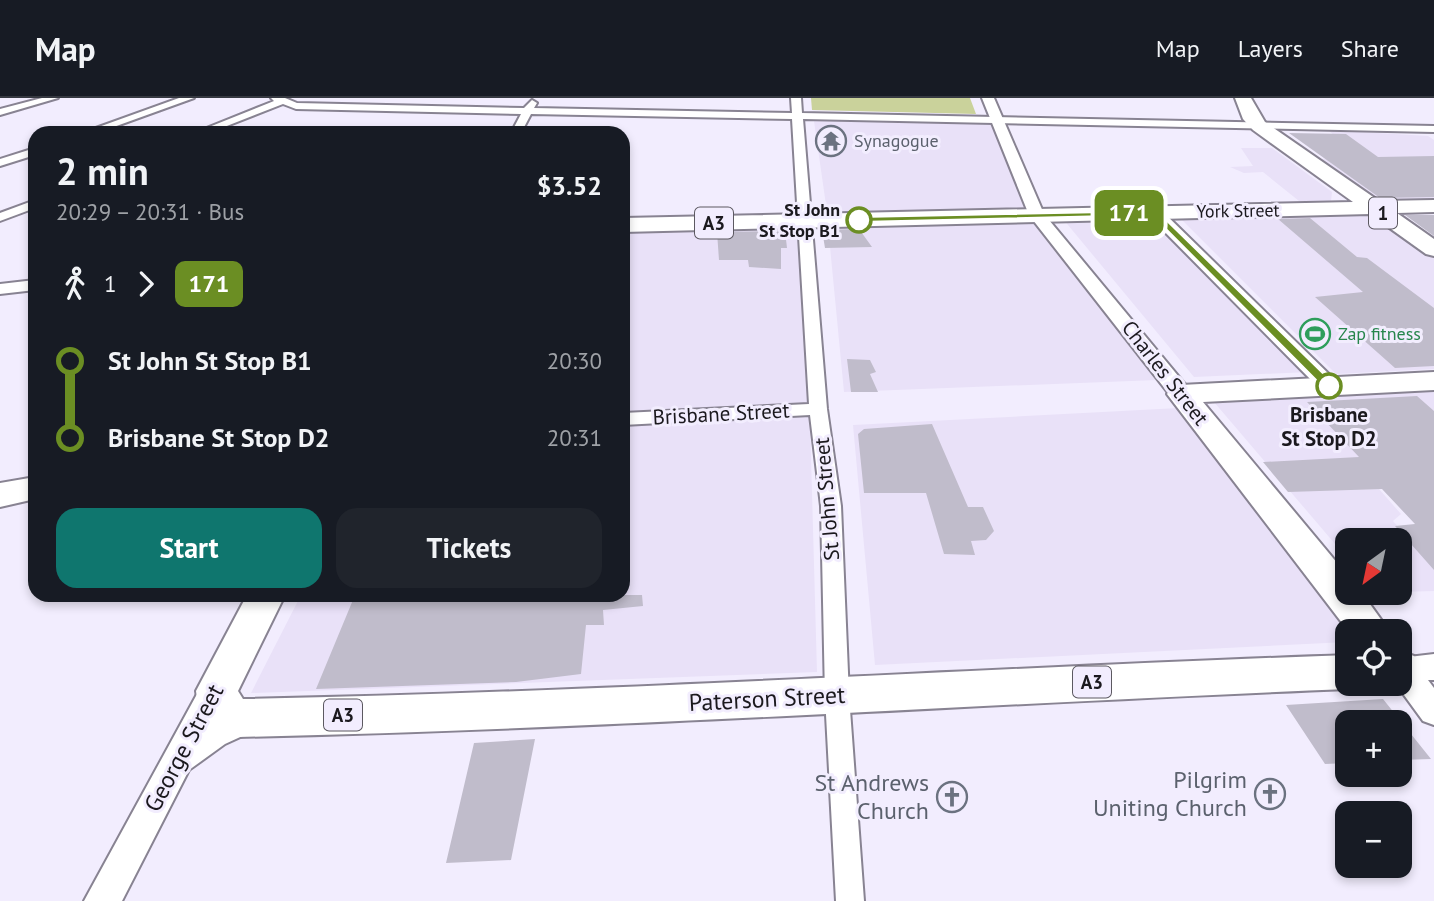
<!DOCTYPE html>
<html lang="en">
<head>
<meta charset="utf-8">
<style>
  :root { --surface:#171b24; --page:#20242c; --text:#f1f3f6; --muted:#9ea1a6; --line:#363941; --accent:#0f766e }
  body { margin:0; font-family:"PT Sans",sans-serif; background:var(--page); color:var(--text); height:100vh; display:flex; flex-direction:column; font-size:26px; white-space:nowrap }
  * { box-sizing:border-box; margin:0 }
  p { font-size:23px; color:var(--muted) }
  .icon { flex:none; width:38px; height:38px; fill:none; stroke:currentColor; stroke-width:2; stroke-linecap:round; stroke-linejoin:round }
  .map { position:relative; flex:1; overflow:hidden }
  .drawer { position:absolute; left:28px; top:28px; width:602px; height:476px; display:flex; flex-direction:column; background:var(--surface); border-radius:21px; box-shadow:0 4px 10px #0003 }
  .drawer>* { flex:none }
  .badge { padding:0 14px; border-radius:10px; font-size:24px; line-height:46px }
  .needle { width:46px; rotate:213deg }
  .fabs { position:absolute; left:1335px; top:430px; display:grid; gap:14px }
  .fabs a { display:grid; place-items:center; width:77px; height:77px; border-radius:14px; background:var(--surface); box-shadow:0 4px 10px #0003; font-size:35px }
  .map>.badge { position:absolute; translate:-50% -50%; box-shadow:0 0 0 4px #fff }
  .legs { display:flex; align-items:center; gap:10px; height:77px; padding:0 28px; font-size:23px }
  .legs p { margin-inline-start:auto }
  .headline { display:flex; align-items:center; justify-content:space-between; height:119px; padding:0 28px }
  h1 { font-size:38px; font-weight:700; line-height:52px }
  .cta { display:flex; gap:14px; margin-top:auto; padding:14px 28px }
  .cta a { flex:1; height:80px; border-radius:21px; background:var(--accent); color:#fff; font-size:28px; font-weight:700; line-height:80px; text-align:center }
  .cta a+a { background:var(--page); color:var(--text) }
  ul { padding:0 28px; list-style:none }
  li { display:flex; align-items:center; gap:24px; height:77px; font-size:26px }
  li i { display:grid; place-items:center; width:10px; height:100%; margin:0 9px; background:currentColor }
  li i::after { content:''; width:18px; height:18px; margin:-9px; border:5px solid; border-radius:50%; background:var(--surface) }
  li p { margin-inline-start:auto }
  li:first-child i { background:linear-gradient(#0000 50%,currentColor 0) }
  li:last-child i { background:linear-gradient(currentColor 50%,#0000 0) }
  header { display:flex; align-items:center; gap:42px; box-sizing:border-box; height:98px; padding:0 35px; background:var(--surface); border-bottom:2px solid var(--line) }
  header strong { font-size:33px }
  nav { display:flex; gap:38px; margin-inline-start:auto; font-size:24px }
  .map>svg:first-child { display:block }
</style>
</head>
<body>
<header>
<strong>Map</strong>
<nav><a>Map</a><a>Layers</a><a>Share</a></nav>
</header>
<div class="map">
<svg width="1434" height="803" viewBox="0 0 1434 803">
  <rect width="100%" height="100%" fill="#f2edfe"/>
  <path fill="#e9e1f8" d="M 814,23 L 991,26 L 1026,110 L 827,114 Z
    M 1328,32 L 1428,38 L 1434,42 L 1434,101 L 1381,102 L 1321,61 L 1357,57 Z
    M 1241,50 L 1272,50 L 1332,94 L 1331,103 L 1299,103 L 1263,74 L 1244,75 L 1230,69 L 1253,68 Z
    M 1372,115 L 1434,160 L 1434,271 L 1336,276 L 1180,120 Z
    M 1157,119 L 1309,274 L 1194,279 L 1063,121 Z
    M 1031,123 L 1157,282 L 844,294 L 828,128 Z
    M 797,128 L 810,323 L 817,574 L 251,595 L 301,497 L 623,497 L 623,132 Z
    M 1434,293 L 1434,390 L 1379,391 L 1401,416 L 1393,423 L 1434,470 L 1434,493 L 1400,494 L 1400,443 L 1348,443 L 1347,460 L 1214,304 Z
    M 1179,310 L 1354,534 L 1348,534 L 1347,544 L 875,567 L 853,327 Z"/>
  <path fill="#cad29b" d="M 811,0 L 970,0 L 976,16 L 812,12 Z"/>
  <path fill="#c0bccb" d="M 1289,35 L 1346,36 L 1378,59 L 1434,58 L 1434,99 L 1380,100 Z
    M 1405,117 L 1434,117 L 1434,138 Z
    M 1310,120 L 1357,159 L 1367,160 L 1434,210 L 1434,268 L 1395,270 L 1315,199 L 1363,194 L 1278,121 Z
    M 859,131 L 872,149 L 825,150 L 822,132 Z
    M 785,133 L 787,150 L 781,150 L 781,171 L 749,169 L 748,162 L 719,162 L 717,134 Z
    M 847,261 L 870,262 L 876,274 L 870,276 L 878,294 L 851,294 Z
    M 1417,298 L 1434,313 L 1434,472 L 1395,428 L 1415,426 L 1382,391 L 1288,394 L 1263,364 L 1359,359 L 1307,304 Z
    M 932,326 L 968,409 L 983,409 L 994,433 L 986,442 L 971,443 L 975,457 L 944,456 L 926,395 L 864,395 L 858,336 L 864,331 Z
    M 355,497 L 642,497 L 643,508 L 603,512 L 604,527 L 586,527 L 581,576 L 516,584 L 316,591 Z
    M 1383,601 L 1431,661 L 1400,662 L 1400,625 L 1348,625 L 1348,665 L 1325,666 L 1286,607 Z
    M 535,641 L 511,762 L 446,765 L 474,645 Z"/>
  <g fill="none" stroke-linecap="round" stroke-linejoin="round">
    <g stroke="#888392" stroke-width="4">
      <path id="minor" d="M 42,0 L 58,0 L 0,17 L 0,11 Z
        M 179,0 L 194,0 L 97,35 L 82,35 Z
        M 271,0 L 285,0 L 297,5 L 524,10 L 532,2 L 537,5 L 534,10 L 792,15 L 791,0 L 801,0 L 802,15 L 1434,28 L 1434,34 L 803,21 L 827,311 L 841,408 L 849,598 L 864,803 L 836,803 L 825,598 L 821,408 L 810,317 L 623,327 L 623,315 L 809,306 L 792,21 L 531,16 L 521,35 L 511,35 L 521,16 L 296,11 L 283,6 L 209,35 L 194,35 L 274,3 Z
        M 35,50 L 35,57 L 0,68 L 0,61 Z
        M 35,102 L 35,110 L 0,123 L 0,115 Z"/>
    </g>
    <g stroke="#888392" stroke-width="4">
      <path id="tertiary" d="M 982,0 L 994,0 L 1044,116 L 1189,291 L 1192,296 L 1189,301 L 1173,301 L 1029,117 Z
        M 1154,109 L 1160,111 L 1336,283 L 1340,288 L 1336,293 L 1322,293 L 1148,117 L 1146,114 Z
        M 35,182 L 35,192 L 0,196 L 0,186 Z
        M 1434,556 L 1434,582 L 1428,582 L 1434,590 L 1434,627 L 1423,623 L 1396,586 L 1400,586 L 1400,560 Z
        M 219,572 L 230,576 L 234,585 L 216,620 L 249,606 L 260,610 L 265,620 L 260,630 L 225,646 L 189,672 L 122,803 L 84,803 L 208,576 Z"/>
    </g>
    <g stroke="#888392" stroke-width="4">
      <path id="trunk" d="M 1235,0 L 1251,0 L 1265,24 L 1379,103 L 1434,102 L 1434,114 L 1397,115 L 1434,141 L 1434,158 L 1426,156 L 1370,116 L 623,134 L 623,120 L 1353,104 L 1253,32 L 1243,21 Z
        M 1434,274 L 1434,292 L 1203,304 L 1348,478 L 1348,495 L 1362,495 L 1390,534 L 1349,534 L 1167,296 L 1171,290 L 1181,287 Z
        M 35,379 L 35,401 L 0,409 L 0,385 Z
        M 247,497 L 285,497 L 238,593 L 243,601 C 611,594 979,570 1348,557 L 1348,586 L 1362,586 L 1348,591 C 978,606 608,631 238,639 C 212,629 199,621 196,593 Z
        M 1400,553 L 1414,558 L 1422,572 L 1416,584 L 1402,589 L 1394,586 L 1400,586 Z"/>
    </g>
    <use href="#minor" fill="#fff" fill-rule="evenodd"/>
    <use href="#tertiary" fill="#fff" fill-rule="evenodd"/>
    <use href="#trunk" fill="#fff" fill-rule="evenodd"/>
  </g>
  <path fill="#6b8e23" stroke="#fff" stroke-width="2" d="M 1157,113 L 1333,285 L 1333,290 L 1324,290 L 1152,117 L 859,124 L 854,122 L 859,119 Z"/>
  <defs>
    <g id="temple-ring" transform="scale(1.575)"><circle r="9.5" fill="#f2edfe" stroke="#6b7280" stroke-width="1.5"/><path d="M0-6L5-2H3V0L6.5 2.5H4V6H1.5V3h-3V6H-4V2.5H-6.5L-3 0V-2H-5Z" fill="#6b7280"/></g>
    <g id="stadium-ring" transform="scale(1.575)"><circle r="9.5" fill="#f2edfe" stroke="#2e9e5b" stroke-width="1.5"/><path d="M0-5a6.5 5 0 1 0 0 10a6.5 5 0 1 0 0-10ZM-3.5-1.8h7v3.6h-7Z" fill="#2e9e5b"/></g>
    <g id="church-ring" transform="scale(1.575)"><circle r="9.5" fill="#f2edfe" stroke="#6b7280" stroke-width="1.5"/><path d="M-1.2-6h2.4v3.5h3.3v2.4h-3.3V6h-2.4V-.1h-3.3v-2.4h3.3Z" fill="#6b7280"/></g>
  </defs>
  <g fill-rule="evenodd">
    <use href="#temple-ring" x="831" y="43"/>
    <use href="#stadium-ring" x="1315" y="236"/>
    <use href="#church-ring" x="1270" y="696"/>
    <use href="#church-ring" x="952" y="699"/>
  </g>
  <g fill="#fff" stroke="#6b8e23" stroke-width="3.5">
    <circle cx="859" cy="122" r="12"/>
    <circle cx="1329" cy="288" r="12"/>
  </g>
  <g text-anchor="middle" stroke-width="6" stroke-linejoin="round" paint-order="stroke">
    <g font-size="18" fill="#5b616d" stroke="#f2edfe" text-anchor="start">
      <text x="854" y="49">Synagogue</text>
    </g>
    <g font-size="18" font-weight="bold" fill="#1b191e" stroke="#f2edfe" text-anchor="end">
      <text x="840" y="118">St John<tspan x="840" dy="21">St Stop B1</tspan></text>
    </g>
    <g font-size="18" fill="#1b191e" stroke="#f2edfe">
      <text transform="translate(1238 113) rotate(-1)" y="6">York Street</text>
    </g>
    <g font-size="18" fill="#27864d" stroke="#f2edfe" text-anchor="start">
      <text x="1338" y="242">Zap fitness</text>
    </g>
    <g fill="#f2edfe" stroke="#5c5961" stroke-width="2">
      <rect x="1369" y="99.5" width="28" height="31" rx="5"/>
      <rect x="695" y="109.5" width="38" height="31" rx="5"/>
      <rect x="1073" y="568.5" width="38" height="31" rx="5"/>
      <rect x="324" y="601.5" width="38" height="31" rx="5"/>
    </g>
    <g font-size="19" font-weight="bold" fill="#1b191e">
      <text x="1383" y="122">1</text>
      <text x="714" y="132">A3</text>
      <text x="1092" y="591">A3</text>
      <text x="343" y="624">A3</text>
    </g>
    <g font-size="21" fill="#1b191e" stroke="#f2edfe">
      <text transform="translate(1165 275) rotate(52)" y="7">Charles Street</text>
      <text transform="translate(721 316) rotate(-3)" y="7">Brisbane Street</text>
      <text transform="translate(827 401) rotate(-95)" y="7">St John Street</text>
    </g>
    <g font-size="21" font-weight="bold" fill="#1b191e" stroke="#f2edfe">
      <text x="1329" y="324">Brisbane<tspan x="1329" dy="24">St Stop D2</tspan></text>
    </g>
    <g font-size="24" fill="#1b191e" stroke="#f2edfe">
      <text transform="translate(767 601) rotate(-3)" y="8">Paterson Street</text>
      <text transform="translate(184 650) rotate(-62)" y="8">George Street</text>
    </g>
    <g font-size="24" fill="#5b616d" stroke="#f2edfe" text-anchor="end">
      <text x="1247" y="690">Pilgrim<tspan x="1247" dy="28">Uniting Church</tspan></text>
      <text x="929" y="693">St Andrews<tspan x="929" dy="28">Church</tspan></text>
    </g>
  </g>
</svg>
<div class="fabs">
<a><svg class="needle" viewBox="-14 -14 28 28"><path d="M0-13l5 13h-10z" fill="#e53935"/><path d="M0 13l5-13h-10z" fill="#9ea1a6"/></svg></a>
<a><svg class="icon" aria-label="locate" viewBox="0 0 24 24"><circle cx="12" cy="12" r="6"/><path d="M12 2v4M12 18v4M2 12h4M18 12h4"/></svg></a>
<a>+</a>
<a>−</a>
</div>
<b class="badge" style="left:1129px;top:115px;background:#6b8e23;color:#fff">171</b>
<section class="drawer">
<div class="headline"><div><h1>2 min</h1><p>20:29 – 20:31 · Bus</p></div><b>$3.52</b></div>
<div class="legs"><svg class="icon" aria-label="walk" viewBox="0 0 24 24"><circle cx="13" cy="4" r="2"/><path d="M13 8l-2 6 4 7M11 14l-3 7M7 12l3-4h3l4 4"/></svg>1<svg class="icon" aria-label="forward" viewBox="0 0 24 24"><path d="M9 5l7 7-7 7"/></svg><b class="badge" style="background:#6b8e23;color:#fff">171</b></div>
<ul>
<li><i style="color:#6b8e23"></i><b>St John St Stop B1</b><p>20:30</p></li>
<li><i style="color:#6b8e23"></i><b>Brisbane St Stop D2</b><p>20:31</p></li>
</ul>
<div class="cta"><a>Start</a><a>Tickets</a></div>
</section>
</div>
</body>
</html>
